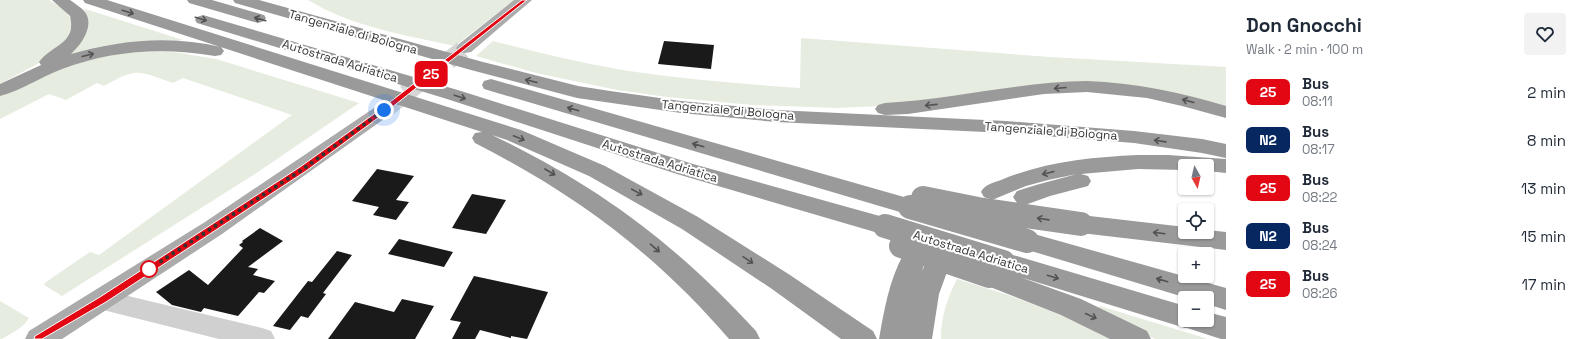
<!DOCTYPE html>
<html lang="en">
<head>
<meta charset="utf-8">
<style>
  :root { --surface:#fff; --page:#f2f2f3; --text:#1f2937; --muted:#747a83 }
  body { margin:0; font-family:"Space Grotesk",sans-serif; background:var(--page); color:var(--text); height:100vh; display:flex; flex-direction:column; font-size:15px; white-space:nowrap }
  * { box-sizing:border-box; margin:0 }
  p { font-size:13px; color:var(--muted) }
  .icon { flex:none; width:22px; height:22px; fill:none; stroke:currentColor; stroke-width:2; stroke-linecap:round; stroke-linejoin:round }
  .map { position:relative; flex:1; overflow:hidden }
  .details { display:flex; flex-direction:column; background:var(--surface); width:360px }
  .details>* { flex:none }
  .badge { padding:0 8px; border-radius:6px; font-size:14px; line-height:26px }
  .needle { width:26px; rotate:172deg }
  .tools { position:absolute; left:1178px; top:159px; display:grid; gap:8px }
  .tools a { display:grid; place-items:center; width:36px; height:36px; border-radius:4px; background:var(--surface); box-shadow:0 1px 3px #0004; font-size:20px }
  .you { position:absolute; width:20px; height:20px; margin:-10px; border:3px solid #fff; border-radius:50%; background:#1a73e8; box-shadow:0 0 0 6px #1a73e833 }
  .map>.badge { position:absolute; translate:-50% -50%; box-shadow:0 0 0 2px #fff }
  .round { display:grid; place-items:center; flex:none; width:42px; height:42px; border-radius:4px; background:var(--page) }
  .overview { display:flex; align-items:center; justify-content:space-between; height:68px; padding:0 20px }
  h1 { font-size:19px; font-weight:700; line-height:30px }
  ul { padding:0; list-style:none }
  li { display:flex; align-items:center; gap:12px; height:48px; padding:0 20px }
  li div { flex:1 }
  li b { display:block; font-size:15px }
  li em { font-style:normal }
  li .badge { min-width:44px; font-weight:700; text-align:center }
  main { display:flex; flex:1; min-height:0 }
  .map>svg:first-child { display:block }
</style>
</head>
<body>
<main>
<div class="map">
<svg width="1226" height="339" viewBox="0 0 1226 339">
  <rect width="100%" height="100%" fill="#fff"/>
  <path fill="#e6ecdf" d="M 0,0 L 49,0 L 62,8 L 73,21 L 68,37 L 43,61 L 0,84 Z
    M 308,0 L 514,0 L 455,46 C 405,35 352,27 308,0 Z
    M 84,9 L 85,9 L 183,40 L 64,57 L 86,15 Z
    M 801,38 L 1050,57 L 1226,67 L 1226,107 L 1119,86 L 881,106 L 838,108 L 752,105 L 667,97 L 617,90 L 536,73 L 476,56 L 493,41 C 541,53 588,65 636,72 C 691,80 745,84 800,88 Z
    M 124,51 L 174,52 L 216,59 L 359,103 L 258,172 L 62,296 L 44,285 L 46,282 L 90,252 L 99,255 L 292,115 L 183,78 L 173,83 C 137,71 138,67 104,86 L 97,83 L 66,100 L 49,94 L 0,119 L 0,94 L 61,67 Z
    M 957,279 L 1008,295 L 1082,323 L 1113,339 L 941,339 C 941,316 947,299 957,279 Z
    M 0,301 L 29,318 C 23,328 12,333 2,339 L 0,339 Z
    M 1100,306 L 1208,339 L 1155,339 L 1099,310 L 1097,308 Z"/>
  <path fill="#1a1a1a" d="M 664,41 L 714,45 L 711,69 L 658,64 Z
    M 377,169 L 414,176 L 396,200 L 409,202 L 396,220 L 373,215 L 379,207 L 352,201 Z
    M 472,194 L 506,200 L 486,234 L 452,228 Z
    M 260,228 L 283,241 L 248,267 L 258,269 L 253,275 L 275,281 L 264,293 L 259,292 L 238,316 L 204,308 L 201,312 L 172,305 L 156,292 L 189,270 L 208,285 L 243,248 L 239,245 L 243,242 L 242,241 Z
    M 399,239 L 453,252 L 444,267 L 388,254 Z
    M 337,251 L 352,255 L 323,293 L 326,294 L 308,318 L 301,316 L 290,330 L 273,326 L 308,281 L 312,282 Z
    M 474,276 L 548,292 L 527,339 L 511,336 L 511,338 L 480,330 L 475,339 L 452,339 L 461,322 L 450,320 Z
    M 402,299 L 434,306 L 415,339 L 328,339 L 355,302 L 394,312 Z"/>
  <g fill="none" stroke-linecap="round" stroke-linejoin="round">
    <path stroke="#d6d6d6" stroke-width="18" stroke-dasharray="18 9" stroke-linecap="butt" d="M 384,110 L 465,48"/>
    <path fill="#d0d0d0" fill-rule="evenodd" d="M 103,290 L 262,328 L 271,331 L 275,339 L 219,339 L 103,310 L 94,307 L 91,300 L 94,293 Z"/>
    <path fill="#ababab" fill-rule="evenodd" d="M 514,0 L 532,0 L 471,52 L 465,53 L 459,52 L 456,48 L 459,44 Z
      M 384,104 L 391,106 L 394,110 L 391,114 L 222,234 L 62,339 L 25,339 L 29,331 L 205,222 L 377,106 Z"/>
    <path fill="#9a9a9a" fill-rule="evenodd" d="M 52,0 L 70,0 C 75,4 81,7 85,12 C 95,26 81,45 71,54 C 120,40 171,35 221,47 L 224,51 L 221,55 L 215,56 C 163,47 112,50 62,69 C 41,77 22,90 0,96 L 0,84 L 41,65 L 39,62 C 51,45 77,44 70,16 Z
      M 83,0 L 107,0 L 521,130 L 605,166 L 698,217 L 790,275 L 873,331 L 877,339 L 841,339 L 772,289 L 682,229 L 589,176 L 507,140 L 492,135 C 598,186 676,244 756,331 L 760,339 L 729,339 C 655,253 575,194 475,143 L 472,138 L 475,133 L 482,132 L 85,3 Z
      M 187,0 L 212,0 L 264,15 L 266,18 L 264,21 L 258,23 L 189,3 Z
      M 233,0 L 259,0 L 483,62 L 578,86 L 610,91 L 681,101 L 776,110 L 1006,121 L 1134,131 L 1202,139 L 1226,144 L 1226,158 L 1202,153 L 1134,143 L 1006,133 L 776,122 L 681,113 L 577,98 L 471,70 L 235,3 Z
      M 203,15 L 461,91 L 693,164 L 894,220 L 897,226 L 894,232 L 885,235 L 677,174 L 447,99 L 197,23 L 195,20 L 197,17 Z
      M 491,79 L 918,201 L 922,207 L 918,213 L 910,215 L 484,89 L 482,85 L 484,81 Z
      M 1087,81 C 1135,83 1180,92 1226,106 L 1226,118 L 1182,106 L 1147,98 L 1087,92 L 1044,94 L 908,114 L 885,115 L 878,113 L 875,109 L 878,105 L 885,103 C 953,99 1019,82 1087,81 Z
      M 1138,155 L 1168,155 L 1226,159 L 1226,173 L 1207,171 L 1207,166 L 1185,166 L 1185,170 L 1138,169 L 1081,174 L 1088,176 L 1091,181 L 1088,186 L 1050,196 L 1025,205 L 1017,203 L 1013,197 L 1017,191 L 1036,185 L 1077,174 L 1048,180 L 1026,186 L 992,200 L 984,197 L 981,192 C 985,184 993,183 1001,180 C 1044,162 1091,157 1138,155 Z
      M 1081,215 L 1185,227 L 1185,232 L 1207,232 L 1207,230 L 1226,232 L 1226,250 L 1081,233 L 1073,230 L 1069,224 L 1073,218 Z
      M 1027,232 L 1226,288 L 1226,310 L 1207,304 L 1207,298 L 1187,298 L 1018,247 L 1015,241 L 1018,235 Z
      M 912,252 L 921,255 L 925,262 L 922,271 L 925,265 L 934,262 L 943,265 L 947,272 L 939,294 L 932,339 L 879,339 C 884,311 889,281 903,255 Z
      M 1003,252 L 1185,306 L 1185,320 L 1207,320 L 1207,312 L 1226,317 L 1226,339 L 1221,339 L 1187,328 L 1185,328 L 1020,277 L 1081,299 L 1147,331 L 1151,339 L 1110,339 L 1061,315 L 980,283 L 976,276 L 980,269 L 989,266 L 993,267 L 990,262 L 994,255 Z"/>
    <path stroke="#9a9a9a" stroke-width="24" d="M 923,198 L 978,209 L 1081,224
      M 910,207 L 1027,241
      M 885,226 L 1003,262
      M 901,246 L 989,276"/>
  </g>
  <defs><path id="oneway-shaft" d="M-6 0H5M1.5-3L5.5 0L1.5 3" fill="none" stroke-width="1.6" stroke-linecap="round" stroke-linejoin="round"/></defs>
  <g stroke="#525252">
    <use href="#oneway-shaft" transform="translate(128 12) rotate(18)"/>
    <use href="#oneway-shaft" transform="translate(201 19) rotate(17)"/>
    <use href="#oneway-shaft" transform="translate(260 19) rotate(-164)"/>
    <use href="#oneway-shaft" transform="translate(88 55) rotate(-14)"/>
    <use href="#oneway-shaft" transform="translate(531 81) rotate(-166)"/>
    <use href="#oneway-shaft" transform="translate(1060 88) rotate(175)"/>
    <use href="#oneway-shaft" transform="translate(460 97) rotate(18)"/>
    <use href="#oneway-shaft" transform="translate(1188 101) rotate(-165)"/>
    <use href="#oneway-shaft" transform="translate(931 105) rotate(174)"/>
    <use href="#oneway-shaft" transform="translate(573 109) rotate(-164)"/>
    <use href="#oneway-shaft" transform="translate(519 138) rotate(22)"/>
    <use href="#oneway-shaft" transform="translate(1160 141) rotate(-172)"/>
    <use href="#oneway-shaft" transform="translate(698 145) rotate(-164)"/>
    <use href="#oneway-shaft" transform="translate(550 172) rotate(30)"/>
    <use href="#oneway-shaft" transform="translate(1048 173) rotate(166)"/>
    <use href="#oneway-shaft" transform="translate(637 192) rotate(28)"/>
    <use href="#oneway-shaft" transform="translate(1043 219) rotate(-172)"/>
    <use href="#oneway-shaft" transform="translate(1159 233) rotate(-173)"/>
    <use href="#oneway-shaft" transform="translate(655 248) rotate(41)"/>
    <use href="#oneway-shaft" transform="translate(748 260) rotate(34)"/>
    <use href="#oneway-shaft" transform="translate(1053 277) rotate(17)"/>
    <use href="#oneway-shaft" transform="translate(1162 280) rotate(-164)"/>
    <use href="#oneway-shaft" transform="translate(1091 316) rotate(25)"/>
  </g>
  <path fill="#e30613" stroke="#fff" d="M 522,0 L 527,0 L 386,112 L 306,171 L 106,302 L 42,339 L 34,339 L 35,336 L 100,297 L 300,167 L 381,109 Z"/>
  <g fill="none" stroke-linecap="round" stroke-linejoin="round">
    <path stroke="#333" stroke-width="4" stroke-dasharray="0 7.2" d="M 149,269 L 303,169 L 384,110"/>
  </g>
  <circle fill="#fff" stroke="#e30613" stroke-width="2" cx="149" cy="269" r="8"/>
  <g text-anchor="middle" stroke-width="4" stroke-linejoin="round" paint-order="stroke">
    <g font-size="12" fill="#333" stroke="#fff">
      <text transform="translate(353 32) rotate(16)" y="4">Tangenziale di Bologna</text>
      <text transform="translate(340 61) rotate(17)" y="4">Autostrada Adriatica</text>
      <text transform="translate(728 110) rotate(5)" y="4">Tangenziale di Bologna</text>
      <text transform="translate(1051 131) rotate(4)" y="4">Tangenziale di Bologna</text>
      <text transform="translate(660 161) rotate(17)" y="4">Autostrada Adriatica</text>
      <text transform="translate(971 252) rotate(17)" y="4">Autostrada Adriatica</text>
    </g>
  </g>
</svg>
<div class="tools">
<a><svg class="needle" viewBox="-14 -14 28 28"><path d="M0-13l5 13h-10z" fill="#e53935"/><path d="M0 13l5-13h-10z" fill="#747a83"/></svg></a>
<a><svg class="icon" aria-label="locate" viewBox="0 0 24 24"><circle cx="12" cy="12" r="6"/><path d="M12 2v4M12 18v4M2 12h4M18 12h4"/></svg></a>
<a>+</a>
<a>−</a>
</div>
<div class="you" style="left:384px;top:110px"></div>
<b class="badge" style="left:431px;top:74px;background:#e30613;color:#fff">25</b>
</div>
<section class="details">
<div class="overview"><div><h1>Don Gnocchi</h1><p>Walk · 2 min · 100 m</p></div><a class="round"><svg class="icon" aria-label="heart" viewBox="0 0 24 24"><path d="M12 20l-8-8c-3-5 5-10 8-4 3-6 11-1 8 4z"/></svg></a></div>
<ul>
<li><span class="badge" style="background:#e30613;color:#fff">25</span><div><b>Bus</b><p>08:11</p></div><em>2 min</em></li>
<li><span class="badge" style="background:#062760;color:#fff">N2</span><div><b>Bus</b><p>08:17</p></div><em>8 min</em></li>
<li><span class="badge" style="background:#e30613;color:#fff">25</span><div><b>Bus</b><p>08:22</p></div><em>13 min</em></li>
<li><span class="badge" style="background:#062760;color:#fff">N2</span><div><b>Bus</b><p>08:24</p></div><em>15 min</em></li>
<li><span class="badge" style="background:#e30613;color:#fff">25</span><div><b>Bus</b><p>08:26</p></div><em>17 min</em></li>
</ul>
</section>
</main>
</body>
</html>
